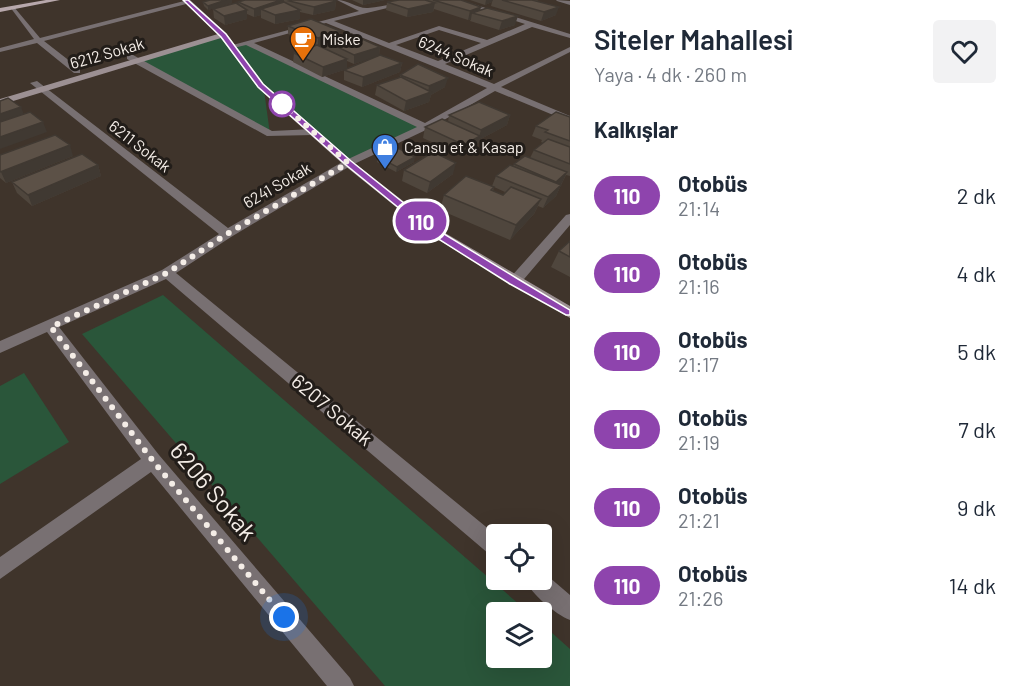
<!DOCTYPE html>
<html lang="tr">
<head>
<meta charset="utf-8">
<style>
  :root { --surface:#fff; --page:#f2f2f3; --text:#1f2937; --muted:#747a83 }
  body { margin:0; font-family:Barlow,sans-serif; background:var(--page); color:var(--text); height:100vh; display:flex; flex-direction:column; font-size:22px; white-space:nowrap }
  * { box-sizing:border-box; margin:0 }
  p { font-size:20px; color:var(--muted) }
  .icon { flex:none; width:33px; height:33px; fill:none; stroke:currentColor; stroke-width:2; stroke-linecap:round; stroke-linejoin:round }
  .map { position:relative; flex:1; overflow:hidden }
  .side { display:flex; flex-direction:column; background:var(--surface); width:450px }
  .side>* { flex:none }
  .badge { padding:0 12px; border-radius:20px; font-size:21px; line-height:39px }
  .buttons { position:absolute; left:486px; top:524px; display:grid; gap:12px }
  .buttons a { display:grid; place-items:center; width:66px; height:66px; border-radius:6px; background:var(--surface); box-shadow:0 6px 24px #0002; font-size:30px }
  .you { position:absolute; width:30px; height:30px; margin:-15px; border:4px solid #fff; border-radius:50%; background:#1a73e8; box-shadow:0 0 0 9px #1a73e833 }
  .map>.badge { position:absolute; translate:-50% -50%; box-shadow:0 0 0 3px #fff }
  h2 { padding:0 24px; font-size:22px; line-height:54px }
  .round { display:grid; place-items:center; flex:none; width:63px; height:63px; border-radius:6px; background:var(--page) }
  .summary { display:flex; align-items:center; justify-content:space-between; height:102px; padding:0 24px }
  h1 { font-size:28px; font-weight:600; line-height:45px }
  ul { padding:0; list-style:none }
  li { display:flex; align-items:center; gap:18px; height:78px; padding:0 24px }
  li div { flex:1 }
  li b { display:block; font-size:22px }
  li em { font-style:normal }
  li .badge { min-width:66px; font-weight:700; text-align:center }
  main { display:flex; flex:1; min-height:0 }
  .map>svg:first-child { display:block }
</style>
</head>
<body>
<main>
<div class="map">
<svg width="570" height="686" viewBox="0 0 570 686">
  <rect width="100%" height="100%" fill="#3f342b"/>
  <path fill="#2a563a" d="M 223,35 L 232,47 L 248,43 L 425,127 L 348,163 L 264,90 L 270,134 L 138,60 Z
    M 163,295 L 528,612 L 496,612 L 496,657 L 542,657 L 542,624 L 570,649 L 570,686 L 385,686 L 82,334 Z
    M 24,373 L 69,442 L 0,484 L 0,386 Z"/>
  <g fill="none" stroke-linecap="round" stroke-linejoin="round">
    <path fill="#787072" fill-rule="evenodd" d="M 188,0 L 190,3 L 44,41 L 80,69 L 80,73 L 74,73 L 37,43 L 0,52 L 0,48 L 34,39 L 10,7 L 14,7 L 40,38 Z
      M 337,0 C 348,0 358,9 368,8 C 386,7 402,0 420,0 L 334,21 L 389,43 L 439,26 L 487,40 L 525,24 L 450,0 L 460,0 L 570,34 L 570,38 L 532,27 L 445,64 L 494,84 L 570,47 L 570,52 L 501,87 L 570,116 L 570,122 L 495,91 L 428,129 L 352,165 L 231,237 L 176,273 L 496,535 L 496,557 L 489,554 L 166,279 L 59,327 L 159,455 L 350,678 L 354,686 L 327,686 L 151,472 L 0,579 L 0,557 L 141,459 L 47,332 L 0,353 L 0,341 L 162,270 L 219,234 L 30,83 L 37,81 L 228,228 L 344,161 L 417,127 L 246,45 L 233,48 L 229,46 L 359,11 ZM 326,23 L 487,88 L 425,123 L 254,43 ZM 439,30 L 481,43 L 438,61 L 396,45 Z
      M 556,0 L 570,1 L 570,5 L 557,1 Z
      M 127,55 L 133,55 L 272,131 L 313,129 L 318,132 L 313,135 L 267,136 L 127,59 Z
      M 570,214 L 570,225 L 519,285 L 509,285 L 507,282 L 509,279 L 566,215 Z
      M 542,571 L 570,595 L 570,620 C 555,614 531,594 525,579 L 542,579 Z"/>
    <path fill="#9c9093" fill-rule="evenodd" d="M 183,0 L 190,0 L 226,33 L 264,84 L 352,161 L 440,230 L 570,306 L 570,318 L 432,236 L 344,165 L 258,88 L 221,38 L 0,105 L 0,99 L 218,34 Z"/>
    <path fill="#b8a8ac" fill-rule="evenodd" d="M 46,0 L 60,0 L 0,12 L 0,8 Z"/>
  </g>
  <path fill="#4f463d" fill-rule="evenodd" d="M 210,0 L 232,0 L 232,3 L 208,10 L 204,6 L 203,2 Z
    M 245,0 L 333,0 L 336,1 L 335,10 L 313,15 L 300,12 L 300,19 L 275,24 L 261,18 L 261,15 L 254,17 L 247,14 L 247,19 L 225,25 L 214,18 L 213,9 L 239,5 L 238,2 Z
    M 352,0 L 385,0 L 363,5 Z
    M 399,0 L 461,0 L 480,10 L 515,25 L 499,30 L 470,21 L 471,19 L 468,20 L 434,9 L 433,12 L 407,17 L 386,10 L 387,2 Z
    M 470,0 L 539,0 L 536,1 L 556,15 L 541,21 L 491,6 L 492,2 L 485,5 Z
    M 288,26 L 380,47 L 379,56 L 402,63 L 400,72 L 362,87 L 344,80 L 344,70 L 374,57 L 354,64 L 347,61 L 347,69 L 322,77 L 293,62 L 294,53 L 315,45 L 288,34 ZM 327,44 L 326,49 L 320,46 Z
    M 400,75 L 445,87 L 431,95 L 429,102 L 404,111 L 375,95 L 377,85 L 400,78 Z
    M 449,115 L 510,115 L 507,125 L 479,140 L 477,147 L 461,156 L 423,138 L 425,127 L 448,122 Z
    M 570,117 L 570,176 L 566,175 L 561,185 L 556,196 L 543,208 L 538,206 L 534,214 L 510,240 L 440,210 L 444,195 L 492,186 L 496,176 L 513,166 L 514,164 L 530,158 L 534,150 L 543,143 L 541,142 L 542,140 L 532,136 L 536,126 ZM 494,187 L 505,192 L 503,195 L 493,191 Z
    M 0,155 L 73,156 L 6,183 L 0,178 Z
    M 378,157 L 414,162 L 396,172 L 377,162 Z
    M 98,165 L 101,176 L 32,206 L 17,193 L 12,182 Z
    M 404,170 L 453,174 L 427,193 L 402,181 Z
    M 570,241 L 570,277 L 551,267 L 559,251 Z"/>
  <path fill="#403932" d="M 226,0 L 232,0 L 232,3 L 208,10 L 208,6 Z
    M 281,0 L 284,0 L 284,7 L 261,9 L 261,15 L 254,17 L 254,9 Z
    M 363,0 L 385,0 L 363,5 Z
    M 486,0 L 493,0 L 492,2 L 485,5 Z
    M 336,1 L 335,10 L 313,15 L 314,7 Z
    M 435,3 L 433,12 L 407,17 L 408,9 Z
    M 481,7 L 479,15 L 472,13 L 471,19 L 468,20 L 470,11 Z
    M 559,7 L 556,15 L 541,21 L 544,12 Z
    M 247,10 L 247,19 L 225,25 L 224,16 Z
    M 300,10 L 300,19 L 275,24 L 275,15 Z
    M 518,16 L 515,25 L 499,30 L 502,21 Z
    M 340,31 L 339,40 L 327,42 L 327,44 L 318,47 L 318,38 Z
    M 380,47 L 379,56 L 354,64 L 354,55 Z
    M 347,59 L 347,69 L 322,77 L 323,67 Z
    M 402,63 L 400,72 L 362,87 L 363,77 Z
    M 448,78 L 445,87 L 431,95 L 429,102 L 404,111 L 406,101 L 428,93 L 429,86 Z
    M 21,107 L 25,117 L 0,125 L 0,114 Z
    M 510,115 L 507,125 L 479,140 L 477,147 L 461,156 L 464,145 L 479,137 L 481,130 Z
    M 43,122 L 47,132 L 0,149 L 0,137 Z
    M 70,145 L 73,156 L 6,183 L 1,172 Z
    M 415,157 L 414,162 L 396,172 L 397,167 Z
    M 456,163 L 453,174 L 427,193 L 430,182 Z
    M 98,165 L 101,176 L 32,206 L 28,195 Z
    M 567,172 L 562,183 L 552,193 L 556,182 Z
    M 561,185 L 556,196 L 543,208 L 548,197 Z
    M 541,199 L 534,214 L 510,240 L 516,225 Z"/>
  <path fill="#5c5147" stroke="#403932" stroke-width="1.5" d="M 210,0 L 226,0 L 208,6 L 203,2 Z
    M 245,0 L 281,0 L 254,9 L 238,2 Z
    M 292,0 L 333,0 L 336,1 L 314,7 L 289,1 Z
    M 399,0 L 425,0 L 435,3 L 408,9 L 387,2 Z
    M 433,0 L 461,0 L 481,7 L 470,11 Z
    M 502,0 L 532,0 L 559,7 L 544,12 Z
    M 284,2 L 300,10 L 275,15 L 261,9 Z
    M 236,3 L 247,10 L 224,16 L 213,9 Z
    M 487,8 L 518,16 L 502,21 L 472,13 Z
    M 311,19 L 340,31 L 318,38 L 288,26 Z
    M 351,34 L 380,47 L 354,55 L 327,42 Z
    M 317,45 L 347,59 L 323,67 L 294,53 Z
    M 380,55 L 402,63 L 363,77 L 344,70 Z
    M 418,64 L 448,78 L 429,86 L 400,75 Z
    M 401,77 L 431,92 L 406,101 L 377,85 Z
    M 8,98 L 21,107 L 0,114 L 0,101 Z
    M 479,102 L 510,115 L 481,130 L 449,115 Z
    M 30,112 L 43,122 L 0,137 L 0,122 Z
    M 556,112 L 570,117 L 570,141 L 545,132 L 548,130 L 536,126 Z
    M 442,119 L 480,136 L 464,145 L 425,127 Z
    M 55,135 L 70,145 L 0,172 L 0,155 Z
    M 548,139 L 570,147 L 570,164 L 534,150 Z
    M 396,147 L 415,157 L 397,167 L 378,157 Z
    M 433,152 L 456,163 L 430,182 L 404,170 Z
    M 82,154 L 98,165 L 28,195 L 12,182 Z
    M 525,156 L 567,172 L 556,182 L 514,164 Z
    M 510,165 L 561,185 L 548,197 L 496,176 Z
    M 466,176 L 494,187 L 491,190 L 503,195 L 511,187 L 541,199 L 516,225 L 444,195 Z
    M 570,241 L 570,257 L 559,251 Z"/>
  <path fill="#8e44ad" stroke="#fff" stroke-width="1.5" d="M 183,0 L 188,0 L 226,34 L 263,84 L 351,161 L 439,231 L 518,279 L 570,310 L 570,315 L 566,315 L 510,284 L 432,235 L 346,165 L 258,87 L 221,37 Z"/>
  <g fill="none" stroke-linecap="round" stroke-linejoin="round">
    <path stroke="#f4ede7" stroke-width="6" stroke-dasharray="0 10.8" d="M 282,104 L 348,163 L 227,234 L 167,273 L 51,327 L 153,461 L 284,617"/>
  </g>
  <defs>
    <g id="cafe-pin" transform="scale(1.35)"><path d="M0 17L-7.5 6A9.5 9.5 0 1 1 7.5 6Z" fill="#e8710a" stroke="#221d19"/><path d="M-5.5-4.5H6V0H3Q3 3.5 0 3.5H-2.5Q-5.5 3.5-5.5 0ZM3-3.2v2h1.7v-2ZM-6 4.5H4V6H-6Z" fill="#fff"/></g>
    <g id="shop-pin" transform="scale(1.35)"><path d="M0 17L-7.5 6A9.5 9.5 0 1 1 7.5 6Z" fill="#3f7fe0" stroke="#221d19"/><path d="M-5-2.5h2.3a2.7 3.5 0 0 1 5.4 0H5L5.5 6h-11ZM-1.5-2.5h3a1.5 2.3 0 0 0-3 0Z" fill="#fff"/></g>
  </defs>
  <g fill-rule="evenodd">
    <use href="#cafe-pin" x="303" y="39"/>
    <use href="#shop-pin" x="385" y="147"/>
  </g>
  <circle fill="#fff" stroke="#8e44ad" stroke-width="3" cx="282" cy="104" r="12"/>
  <g text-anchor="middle" stroke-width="6" stroke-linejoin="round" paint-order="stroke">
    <g font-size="16" fill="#f4ede7" stroke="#221d19" text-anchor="start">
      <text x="322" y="45">Miske</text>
      <text x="404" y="153">Cansu et &amp; Kasap</text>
    </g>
    <g font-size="16" fill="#f4ede7" stroke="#221d19">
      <text transform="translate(107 53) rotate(-16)" y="6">6212 Sokak</text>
      <text transform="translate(456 56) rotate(23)" y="6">6244 Sokak</text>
      <text transform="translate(140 146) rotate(38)" y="6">6211 Sokak</text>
      <text transform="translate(277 185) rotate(-30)" y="6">6241 Sokak</text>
    </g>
    <g font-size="20" fill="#f4ede7" stroke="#221d19">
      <text transform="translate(332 410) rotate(40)" y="7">6207 Sokak</text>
    </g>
    <g font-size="24" fill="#f4ede7" stroke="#221d19">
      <text transform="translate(213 492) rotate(50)" y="8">6206 Sokak</text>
    </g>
  </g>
</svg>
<div class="buttons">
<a><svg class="icon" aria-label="locate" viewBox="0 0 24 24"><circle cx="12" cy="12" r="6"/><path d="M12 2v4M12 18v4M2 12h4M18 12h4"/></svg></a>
<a><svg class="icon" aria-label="layers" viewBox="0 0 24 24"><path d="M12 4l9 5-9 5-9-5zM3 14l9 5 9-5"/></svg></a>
</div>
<div class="you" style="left:284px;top:617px"></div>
<b class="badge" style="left:421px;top:221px;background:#8e44ad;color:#fff">110</b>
</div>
<section class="side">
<div class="summary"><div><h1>Siteler Mahallesi</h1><p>Yaya · 4 dk · 260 m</p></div><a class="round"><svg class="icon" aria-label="heart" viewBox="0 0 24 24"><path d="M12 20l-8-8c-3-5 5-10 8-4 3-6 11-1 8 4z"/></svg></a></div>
<h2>Kalkışlar</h2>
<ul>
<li><span class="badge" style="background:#8e44ad;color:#fff">110</span><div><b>Otobüs</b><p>21:14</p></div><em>2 dk</em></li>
<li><span class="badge" style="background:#8e44ad;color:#fff">110</span><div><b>Otobüs</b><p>21:16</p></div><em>4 dk</em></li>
<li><span class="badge" style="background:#8e44ad;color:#fff">110</span><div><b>Otobüs</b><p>21:17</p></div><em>5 dk</em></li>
<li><span class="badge" style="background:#8e44ad;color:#fff">110</span><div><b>Otobüs</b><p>21:19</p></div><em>7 dk</em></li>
<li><span class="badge" style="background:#8e44ad;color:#fff">110</span><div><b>Otobüs</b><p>21:21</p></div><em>9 dk</em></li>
<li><span class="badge" style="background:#8e44ad;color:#fff">110</span><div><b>Otobüs</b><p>21:26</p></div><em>14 dk</em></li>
</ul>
</section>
</main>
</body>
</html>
